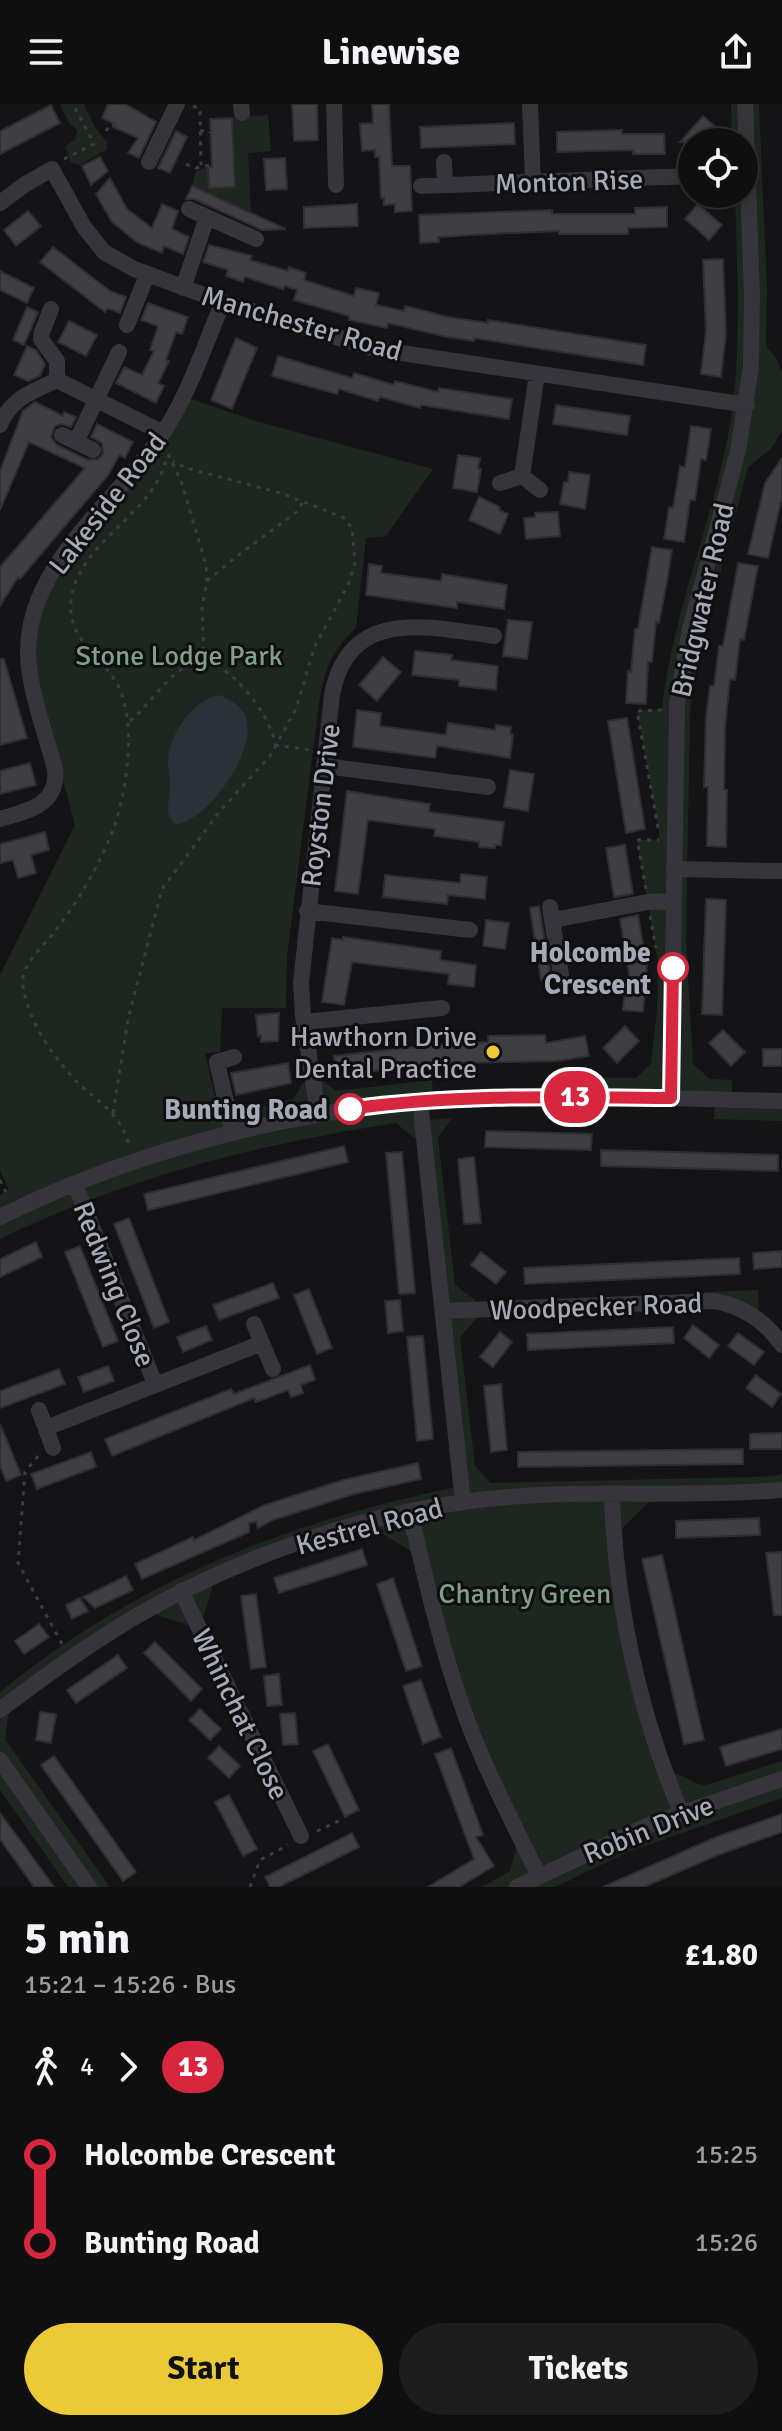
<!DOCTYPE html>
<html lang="en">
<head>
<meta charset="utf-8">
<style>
  :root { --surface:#0f0f10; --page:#1d1d1e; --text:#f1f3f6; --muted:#9b9c9f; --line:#2f2f30; --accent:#ebc937 }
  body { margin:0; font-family:Signika,sans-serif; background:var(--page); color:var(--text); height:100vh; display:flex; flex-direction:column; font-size:30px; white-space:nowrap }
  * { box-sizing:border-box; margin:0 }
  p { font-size:26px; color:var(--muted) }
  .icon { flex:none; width:44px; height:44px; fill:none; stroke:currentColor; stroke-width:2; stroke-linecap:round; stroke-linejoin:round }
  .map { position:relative; height:1783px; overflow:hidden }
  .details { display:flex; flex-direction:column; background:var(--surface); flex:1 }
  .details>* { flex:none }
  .badge { padding:0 16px; border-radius:26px; font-size:28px; line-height:52px }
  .controls { position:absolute; left:678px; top:24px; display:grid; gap:16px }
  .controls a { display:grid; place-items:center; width:80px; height:80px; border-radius:50%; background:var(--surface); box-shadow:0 4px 12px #0003,0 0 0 2px var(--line); font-size:40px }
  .map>.badge { position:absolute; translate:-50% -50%; box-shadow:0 0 0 4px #fff }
  .legs { display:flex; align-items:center; gap:12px; height:88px; padding:0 24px; font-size:26px }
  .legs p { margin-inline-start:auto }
  .summary { display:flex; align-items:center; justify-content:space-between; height:136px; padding:0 24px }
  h1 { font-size:44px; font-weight:700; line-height:60px }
  .primary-button { display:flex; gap:16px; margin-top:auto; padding:16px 24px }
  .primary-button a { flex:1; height:92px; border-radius:48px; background:var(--accent); color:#111; font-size:32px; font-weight:700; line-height:92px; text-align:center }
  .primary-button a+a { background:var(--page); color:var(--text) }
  ul { padding:0 24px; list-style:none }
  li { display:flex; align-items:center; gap:28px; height:88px; font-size:30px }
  li i { display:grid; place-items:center; width:12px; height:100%; margin:0 10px; background:currentColor }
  li i::after { content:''; width:20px; height:20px; margin:-10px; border:6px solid; border-radius:50%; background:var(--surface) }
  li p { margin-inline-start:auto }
  li:first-child i { background:linear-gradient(#0000 50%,currentColor 0) }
  li:last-child i { background:linear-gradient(currentColor 50%,#0000 0) }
  header { display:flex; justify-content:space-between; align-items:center; height:104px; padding:0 24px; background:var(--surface); font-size:36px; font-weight:700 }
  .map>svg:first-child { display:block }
</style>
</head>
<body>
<header><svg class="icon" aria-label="menu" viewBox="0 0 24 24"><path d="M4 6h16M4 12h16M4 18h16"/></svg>Linewise<svg class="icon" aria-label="share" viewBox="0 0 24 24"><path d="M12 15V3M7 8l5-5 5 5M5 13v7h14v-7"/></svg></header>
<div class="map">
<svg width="782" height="1783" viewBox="0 0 782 1783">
  <rect width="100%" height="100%" fill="#141416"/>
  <path fill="#1e2620" d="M 60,0 L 84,0 L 95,23 L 107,38 L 107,45 L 80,61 L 71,58 L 65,42 L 75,36 L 77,26 L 69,19 Z
    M 731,0 L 759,0 L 767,184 L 766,242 L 774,251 L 782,268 L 782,327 L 771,345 L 748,363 L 698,555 L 690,607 L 686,838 L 693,960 L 710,975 L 732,976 L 732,996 L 782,997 L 782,1017 L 714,1015 L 715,996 L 551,992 L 554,973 L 636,974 L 651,959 L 657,906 L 658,859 L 637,736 L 659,736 L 659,728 L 637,607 L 662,605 C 673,506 715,413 731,315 C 742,240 737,165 735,90 L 744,90 L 744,38 L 732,38 Z
    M 268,11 L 271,47 L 248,49 L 251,109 L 192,82 L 196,67 L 208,63 L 235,83 L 232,14 Z
    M 188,294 L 259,318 L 433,365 L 386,432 L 366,434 L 356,524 C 332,545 324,568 319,599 L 287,853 L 286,904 L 222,904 L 220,948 L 205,949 L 219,1011 L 293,995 L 303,979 L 321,976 L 336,987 L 432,976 L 433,996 L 422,1017 L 452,1014 L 438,1034 L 455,1181 L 475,1196 L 477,1214 L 460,1233 L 475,1362 L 491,1379 L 755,1373 L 780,1371 L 782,1369 L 782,1386 L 649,1390 L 649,1398 L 613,1433 L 617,1465 L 667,1672 L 675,1669 L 703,1682 L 782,1657 L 782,1694 L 628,1748 L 555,1783 L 482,1783 L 510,1767 L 516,1744 L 525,1745 L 493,1676 L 420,1453 L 375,1425 L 375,1417 L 212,1474 L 212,1484 L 203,1515 L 189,1521 L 147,1508 L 9,1607 L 5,1635 L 110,1783 L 68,1783 L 0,1686 L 0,1588 C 137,1476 290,1417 461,1382 L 423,1034 L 414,1034 L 396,1019 C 255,1041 130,1072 0,1135 L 0,1091 L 9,1086 L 0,1066 L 0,871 L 75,721 L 35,573 L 33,532 L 54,475 Z
    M 758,1186 L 759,1205 L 753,1212 L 705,1197 L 704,1188 Z"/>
  <path fill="#2b3139" d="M 219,591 C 228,595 239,600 244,609 C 262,641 208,719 175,720 C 163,709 170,699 170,685 C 171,676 168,667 168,659 C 168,632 192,596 219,591 Z"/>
  <path fill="#3f3e43" stroke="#2f2e32" stroke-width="2" d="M 108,0 L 125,0 L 156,18 L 139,54 L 128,49 L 138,34 L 113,23 L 115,20 L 102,14 Z
    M 292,0 L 317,0 L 318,36 L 294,37 Z
    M 372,0 L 389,0 L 392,62 L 410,62 L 412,107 L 395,108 L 395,100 L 384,101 L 384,94 L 381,94 L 379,53 L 375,53 L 375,46 L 362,47 L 360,20 L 373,19 Z
    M 51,1 L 60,19 L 0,50 L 0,27 Z
    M 703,12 L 718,25 L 706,38 L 680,38 Z
    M 232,14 L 235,83 L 209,84 L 208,63 L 212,63 L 210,15 Z
    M 514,19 L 515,40 L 421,44 L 420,23 Z
    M 622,26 L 622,30 L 664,30 L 665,50 L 633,50 L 633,46 L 557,48 L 557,28 Z
    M 176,27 L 187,33 L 170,69 L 158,64 Z
    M 100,53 L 108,67 L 91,81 L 82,62 Z
    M 285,54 L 287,85 L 266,86 L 264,55 Z
    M 110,74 L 127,105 L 152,124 L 162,100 L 178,107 L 172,125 L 189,133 L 183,150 L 164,142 L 162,149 L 138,139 L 112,118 L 96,90 Z
    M 192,82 L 242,105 L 286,125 L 262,126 L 194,95 L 186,95 Z
    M 357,100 L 358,122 L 304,124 L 304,103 Z
    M 698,100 L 722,121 L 709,136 L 685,115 Z
    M 667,103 L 667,123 L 628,124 L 628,130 L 559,130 L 559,127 L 489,130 L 438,133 L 439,138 L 420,139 L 419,111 L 552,106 L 552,110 L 635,110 L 635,104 Z
    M 28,107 L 41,122 L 16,142 L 4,126 Z
    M 209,141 L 252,152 L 250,156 L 288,167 L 289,163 L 306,169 L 304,176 L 354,192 L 356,184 L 379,189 L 376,201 L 404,207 L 405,202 L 448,213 L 488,219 L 488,216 L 646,241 L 643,261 L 474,234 L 474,237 L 447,233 L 388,219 L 387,224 L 349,216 L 349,212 L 294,196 L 297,186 L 285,182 L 283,185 L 245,173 L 243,178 L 226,172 L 228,166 L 203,158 Z
    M 53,143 L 110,187 L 126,193 L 120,209 L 107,204 L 105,208 L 40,158 Z
    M 723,155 L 726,229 L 721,273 L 701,270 L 706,227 L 703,156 Z
    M 0,167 L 34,184 L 27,199 L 0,186 Z
    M 148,199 L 188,213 L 182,230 L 176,228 L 166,256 L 169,257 L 158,279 L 164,282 L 156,299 L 116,279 L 124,263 L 142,271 L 154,247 L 150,246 L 158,222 L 141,216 Z
    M 27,203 L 38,208 L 24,241 L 13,236 Z
    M 69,217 L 97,231 L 86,252 L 58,238 Z
    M 236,234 L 257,244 L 232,305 L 211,296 Z
    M 27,242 L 36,246 L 45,260 L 40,272 L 28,277 L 14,271 Z
    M 278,252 L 352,274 L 354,269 L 394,281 L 395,277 L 438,288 L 439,284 L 512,295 L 509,315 L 421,301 L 420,304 L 380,293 L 378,297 L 339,285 L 337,290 L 272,272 Z
    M 35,298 L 63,312 L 64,308 L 76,313 L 71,323 L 62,320 L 55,322 L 51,333 L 57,341 L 88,356 L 98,355 L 103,350 L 102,339 L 91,333 L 97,320 L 133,338 L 125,354 L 119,351 L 109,370 L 20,475 L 18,473 L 0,502 L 0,463 L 85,364 L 29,338 L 0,406 L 0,367 L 23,307 Z
    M 556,301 L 630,312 L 627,331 L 553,320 Z
    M 691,322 L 711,325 L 706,356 L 701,355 L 695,396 L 690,396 L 684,438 L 664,435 L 669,403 L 673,404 L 680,362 L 685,363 Z
    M 458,351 L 480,354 L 478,364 L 481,365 L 477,388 L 453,384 Z
    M 782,354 L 782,393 L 768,454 L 748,450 L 765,379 Z
    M 569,368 L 590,371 L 585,405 L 560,400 L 564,378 L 568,378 Z
    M 479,393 L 500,403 L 499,406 L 508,410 L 500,430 L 469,416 Z
    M 558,408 L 560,432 L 526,435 L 524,414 L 535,413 L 535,409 Z
    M 652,443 L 672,446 L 667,477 L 659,519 L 656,518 L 652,558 L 648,558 L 646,600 L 626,599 L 628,567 L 631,568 L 635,525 L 638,525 Z
    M 738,459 L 758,462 L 744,536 L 740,535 L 735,576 L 730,575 L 725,623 L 724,686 L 727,686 L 726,743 L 707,742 L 708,683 L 704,683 L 706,613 L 710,582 L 714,582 L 719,542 L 723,542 Z
    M 369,460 L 382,462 L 381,469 L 441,477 L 442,470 L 507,481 L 504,505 L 457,498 L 457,504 L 366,491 Z
    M 508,516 L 532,518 L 527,555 L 503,552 Z
    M 415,547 L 452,551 L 451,556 L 498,562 L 496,586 L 459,582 L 459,576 L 412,571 Z
    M 383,553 L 401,568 L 377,597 L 359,581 Z
    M 0,555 L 4,555 L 27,634 L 0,641 Z
    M 357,606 L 381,609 L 380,622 L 446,631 L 448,619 L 495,626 L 496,621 L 511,623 L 510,630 L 513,631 L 510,654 L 437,642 L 435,654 L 353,643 Z
    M 627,614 L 645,725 L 626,729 L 608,617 Z
    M 30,659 L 36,681 L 0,690 L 0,667 Z
    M 510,666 L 534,670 L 528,707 L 504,703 Z
    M 347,687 L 430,700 L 429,708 L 504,718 L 501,741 L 495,741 L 495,744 L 479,743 L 479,738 L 434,732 L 435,725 L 368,716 L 358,790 L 335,787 Z
    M 45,728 L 49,746 L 31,751 L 36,769 L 18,774 L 13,756 L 0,759 L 0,740 Z
    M 625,741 L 633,790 L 614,793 L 606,744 Z
    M 461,770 L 487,773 L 485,795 L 448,791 L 447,800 L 383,793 L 385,771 L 460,779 Z
    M 706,795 L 726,796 L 722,911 L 702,910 Z
    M 539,802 L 551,874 L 541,876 L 530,804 Z
    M 638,811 L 647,862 L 643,908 L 623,906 L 626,875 L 630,875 L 620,815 Z
    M 486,816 L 509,819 L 505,845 L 483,842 Z
    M 343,833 L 441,847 L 440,856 L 476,861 L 474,883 L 448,880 L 449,870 L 352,858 L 344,901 L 322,898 L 332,834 L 343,836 Z
    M 279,909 L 278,937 L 261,938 L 261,931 L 258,932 L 256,911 Z
    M 625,922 L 639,937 L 617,959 L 603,944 Z
    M 723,926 L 745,948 L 731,962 L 709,939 Z
    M 545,931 L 546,939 L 585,932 L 589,952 L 557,957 L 452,959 L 337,971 L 334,952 L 452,939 L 488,938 L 488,932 Z
    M 763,945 L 782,945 L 782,962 L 763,962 Z
    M 288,959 L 291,979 L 236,991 L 231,969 Z
    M 486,1027 L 592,1030 L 591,1046 L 485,1043 Z
    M 344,1042 L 348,1058 L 148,1106 L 144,1090 Z
    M 601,1046 L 778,1051 L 778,1067 L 601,1062 Z
    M 402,1048 L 415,1189 L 399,1190 L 386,1049 Z
    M 474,1053 L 481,1119 L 464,1120 L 458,1055 Z
    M 129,1114 L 169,1218 L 154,1224 L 114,1120 Z
    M 36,1138 L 42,1153 L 0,1173 L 0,1155 Z
    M 80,1142 L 118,1237 L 103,1243 L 65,1148 Z
    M 782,1147 L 782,1163 L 754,1165 L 753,1149 Z
    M 481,1148 L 506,1168 L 496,1180 L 471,1161 Z
    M 739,1154 L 740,1170 L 525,1180 L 524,1164 Z
    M 273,1179 L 279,1194 L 219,1216 L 213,1201 Z
    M 309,1185 L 332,1244 L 317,1250 L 294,1191 Z
    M 400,1196 L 403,1227 L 388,1229 L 385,1197 Z
    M 693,1221 L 719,1241 L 709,1254 L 684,1234 Z
    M 206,1222 L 212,1236 L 183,1248 L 177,1233 Z
    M 673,1223 L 674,1239 L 528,1246 L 527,1230 Z
    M 500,1228 L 512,1238 L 493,1263 L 480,1253 Z
    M 738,1229 L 764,1248 L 754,1261 L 728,1242 Z
    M 423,1232 L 433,1335 L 417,1337 L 407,1233 Z
    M 310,1261 L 315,1276 L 301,1281 L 303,1289 L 291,1293 L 288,1286 L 256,1298 L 254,1294 L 112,1352 L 105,1335 L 231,1285 L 234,1290 Z
    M 108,1262 L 114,1277 L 84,1288 L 78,1273 Z
    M 59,1265 L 65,1280 L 0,1304 L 0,1287 Z
    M 756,1271 L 781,1290 L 772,1303 L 746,1284 Z
    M 501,1280 L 507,1346 L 491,1348 L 484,1282 Z
    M 0,1320 L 21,1371 L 6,1377 L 0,1362 Z
    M 782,1329 L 782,1345 L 750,1345 L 750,1330 Z
    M 743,1345 L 743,1360 L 518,1363 L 518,1348 Z
    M 91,1348 L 96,1363 L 37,1385 L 31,1370 Z
    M 418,1359 L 421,1375 L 354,1390 L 273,1416 L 258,1424 L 256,1418 L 249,1419 L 249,1428 L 142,1475 L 135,1460 L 193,1433 L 194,1436 L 265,1401 L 343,1376 Z
    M 759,1414 L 760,1431 L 676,1434 L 676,1417 Z
    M 362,1445 L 367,1461 L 279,1489 L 274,1474 Z
    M 782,1448 L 782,1511 L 774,1511 L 766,1449 Z
    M 662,1451 L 704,1636 L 684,1640 L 642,1455 Z
    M 126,1472 L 133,1486 L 95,1504 L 83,1493 Z
    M 393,1474 L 422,1562 L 406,1567 L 377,1480 Z
    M 256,1490 L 266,1563 L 251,1565 L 241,1492 Z
    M 80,1494 L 88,1507 L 72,1515 L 66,1501 Z
    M 39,1520 L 49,1533 L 24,1550 L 15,1537 Z
    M 155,1538 L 202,1585 L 191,1597 L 144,1549 Z
    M 118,1551 L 127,1564 L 76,1599 L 67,1586 Z
    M 279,1570 L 282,1601 L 267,1602 L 264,1572 Z
    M 421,1576 L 441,1633 L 423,1640 L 403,1582 Z
    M 200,1605 L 221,1625 L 210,1636 L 189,1616 Z
    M 40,1608 L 56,1610 L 51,1639 L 36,1636 Z
    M 295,1609 L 298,1640 L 283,1641 L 280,1610 Z
    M 782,1625 L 782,1645 L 726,1662 L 720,1643 Z
    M 328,1640 L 359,1706 L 345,1713 L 313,1647 Z
    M 219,1642 L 240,1662 L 229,1674 L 208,1654 Z
    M 451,1644 L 483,1731 L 476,1733 L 494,1762 L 459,1783 L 428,1783 L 474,1755 L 435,1650 Z
    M 54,1652 L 136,1768 L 123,1777 L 41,1661 Z
    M 229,1691 L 257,1745 L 243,1752 L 215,1698 Z
    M 0,1709 L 23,1740 L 54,1783 L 34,1783 L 0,1735 Z
    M 782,1710 L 782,1728 L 718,1751 L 644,1783 L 603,1783 L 714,1734 Z
    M 352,1729 L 359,1743 L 279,1783 L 270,1783 L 265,1773 Z"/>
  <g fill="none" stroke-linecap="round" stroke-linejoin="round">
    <path stroke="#3b3c42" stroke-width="3" stroke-dasharray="4 6" stroke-linecap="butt" d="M 193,2 L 200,5 L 201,61
      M 106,27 L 111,20 L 114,21
      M 200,27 L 209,27 L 209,29
      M 64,55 L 94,40 L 73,0
      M 186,60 L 196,64 L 210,61 L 210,63
      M 168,350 L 181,377 L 206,461 L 207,477 L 202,504 L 204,557
      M 207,477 L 237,452 L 298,407 L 303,397
      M 130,617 C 151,600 167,569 194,559 C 225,548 273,614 275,641
      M 275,641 L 311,646
      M 658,724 L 637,607 L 662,606
      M 646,785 L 637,736 L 659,736
      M 650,812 L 656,844
      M 113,1009 L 128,915 L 162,785 L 220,707 L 270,652 L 296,605 L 314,544 L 348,481 L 355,459 L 352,424 L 344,414 L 284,390 L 186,364 L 173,357
      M 128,1039 C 121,1011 100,999 79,980 C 56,957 29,919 24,887 C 22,879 22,871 26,864 C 33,850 47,838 56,826 C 79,796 100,760 113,726 C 127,687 138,615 116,578 C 99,550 67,535 71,496 C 79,436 155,411 167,352
      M 0,1076 L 6,1088
      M 38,1352 L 25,1368 L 18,1459 L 62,1540
      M 317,1727 L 343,1715
      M 250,1783 L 260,1756 L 288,1741"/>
    <path stroke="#35353b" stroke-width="16" d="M 241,0 L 242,9
      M 334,0 L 336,81
      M 530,0 L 533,78
      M 149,58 L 177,0
      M 444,58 L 445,81
      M 421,82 L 692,72
      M 0,99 L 24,81 L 52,65 L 84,123 L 104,148 L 134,165 L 223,198 L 375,245 L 747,301
      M 189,105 L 256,135
      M 183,184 L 207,113
      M 51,205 L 42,228 L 41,235 L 57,257 L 57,276
      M 127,221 L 147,171
      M 57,276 L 163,329
      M 0,321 C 11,294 32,288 57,276
      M 62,331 L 93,346
      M 76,338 L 119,248
      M 522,372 L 537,270
      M 500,379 L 522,372 L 540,386
      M 325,662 L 488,683
      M 0,715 C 28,707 59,701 55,665 C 46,631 27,580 28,546 C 29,457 120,396 165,326 C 190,287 205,240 223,198
      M 674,765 L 782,767
      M 550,803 L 561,871
      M 307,807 L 470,826
      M 553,816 L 648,798 L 673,797
      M 304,918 L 442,904
      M 671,994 L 677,600 L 690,525 L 738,347 L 751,263 L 752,191 L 745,0
      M 420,997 L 463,1398
      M 318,1010 L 303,912 L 301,879 L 332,591 C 349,502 429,523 494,532
      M 233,1029 L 217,958 L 234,953
      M 75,1080 L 155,1280
      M 0,1113 C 145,1041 317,1000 479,993 C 580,989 681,995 782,997
      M 443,1207 L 714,1197 C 743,1202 765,1217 782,1241
      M 254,1220 L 273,1265
      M 39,1306 L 53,1344
      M 46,1324 L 262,1239
      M 612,1391 C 615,1499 639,1609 681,1708
      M 410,1408 C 426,1478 442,1548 467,1616 C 487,1669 514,1721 539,1772
      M 181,1487 L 301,1732
      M 0,1606 C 58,1562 118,1519 183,1487 C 279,1439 390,1404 497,1394 C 591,1385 687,1394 782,1386
      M 0,1656 L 89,1783
      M 517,1783 L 653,1719 L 782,1675"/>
  </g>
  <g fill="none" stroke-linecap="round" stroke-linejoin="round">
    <g stroke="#fff" stroke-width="18">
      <path id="line-1" d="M 350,1005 C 457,990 563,993 671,994 L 673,864"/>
    </g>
    <use href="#line-1" stroke="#d7263d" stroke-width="12"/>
  </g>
  <g fill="#fff" stroke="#d7263d" stroke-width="4">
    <circle cx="673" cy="864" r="14"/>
    <circle cx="350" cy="1005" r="14"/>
  </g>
  <circle fill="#ebc937" stroke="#0f0f11" stroke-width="3" cx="493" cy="948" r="8"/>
  <g text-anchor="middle" stroke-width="6" stroke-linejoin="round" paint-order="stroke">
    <g font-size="28" fill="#a6a9b6" stroke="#0f0f11">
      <text transform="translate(569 77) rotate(-2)" y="10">Monton Rise</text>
      <text transform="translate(302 219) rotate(16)" y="10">Manchester Road</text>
      <text transform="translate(107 399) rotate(-52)" y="10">Lakeside Road</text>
      <text transform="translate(702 496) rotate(-77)" y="10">Bridgwater Road</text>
      <text transform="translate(320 701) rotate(-83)" y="10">Royston Drive</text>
      <text transform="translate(115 1180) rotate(68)" y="10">Redwing Close</text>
      <text transform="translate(596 1202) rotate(-2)" y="10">Woodpecker Road</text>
      <text transform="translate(369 1422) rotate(-15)" y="10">Kestrel Road</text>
      <text transform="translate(241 1610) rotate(64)" y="10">Whinchat Close</text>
      <text transform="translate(648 1725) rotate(-22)" y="10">Robin Drive</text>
    </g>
    <g font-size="28" fill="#7ea085" stroke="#0f0f11">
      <text x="179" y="561">Stone Lodge Park</text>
      <text x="525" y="1499">Chantry Green</text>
    </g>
    <g font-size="28" font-weight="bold" fill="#a6a9b6" stroke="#0f0f11" text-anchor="end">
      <text x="651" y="858">Holcombe<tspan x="651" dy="32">Crescent</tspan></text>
      <text x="328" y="1015">Bunting Road</text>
    </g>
    <g font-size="28" fill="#a6a9b6" stroke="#0f0f11" text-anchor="end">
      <text x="477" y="942">Hawthorn Drive<tspan x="477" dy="32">Dental Practice</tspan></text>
    </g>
  </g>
</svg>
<div class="controls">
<a><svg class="icon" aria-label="locate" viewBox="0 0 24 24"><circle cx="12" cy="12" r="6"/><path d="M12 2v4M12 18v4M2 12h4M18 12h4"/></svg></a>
</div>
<b class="badge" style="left:575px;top:993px;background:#d7263d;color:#fff">13</b>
</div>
<section class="details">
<div class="summary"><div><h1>5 min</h1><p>15:21 – 15:26 · Bus</p></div><b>£1.80</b></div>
<div class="legs"><svg class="icon" aria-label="walk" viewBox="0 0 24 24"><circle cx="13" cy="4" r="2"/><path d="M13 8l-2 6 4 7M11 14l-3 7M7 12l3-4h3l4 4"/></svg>4<svg class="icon" aria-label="forward" viewBox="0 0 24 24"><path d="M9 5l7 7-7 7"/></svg><b class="badge" style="background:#d7263d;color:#fff">13</b></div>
<ul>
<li><i style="color:#d7263d"></i><b>Holcombe Crescent</b><p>15:25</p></li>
<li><i style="color:#d7263d"></i><b>Bunting Road</b><p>15:26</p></li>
</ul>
<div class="primary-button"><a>Start</a><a>Tickets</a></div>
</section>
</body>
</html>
